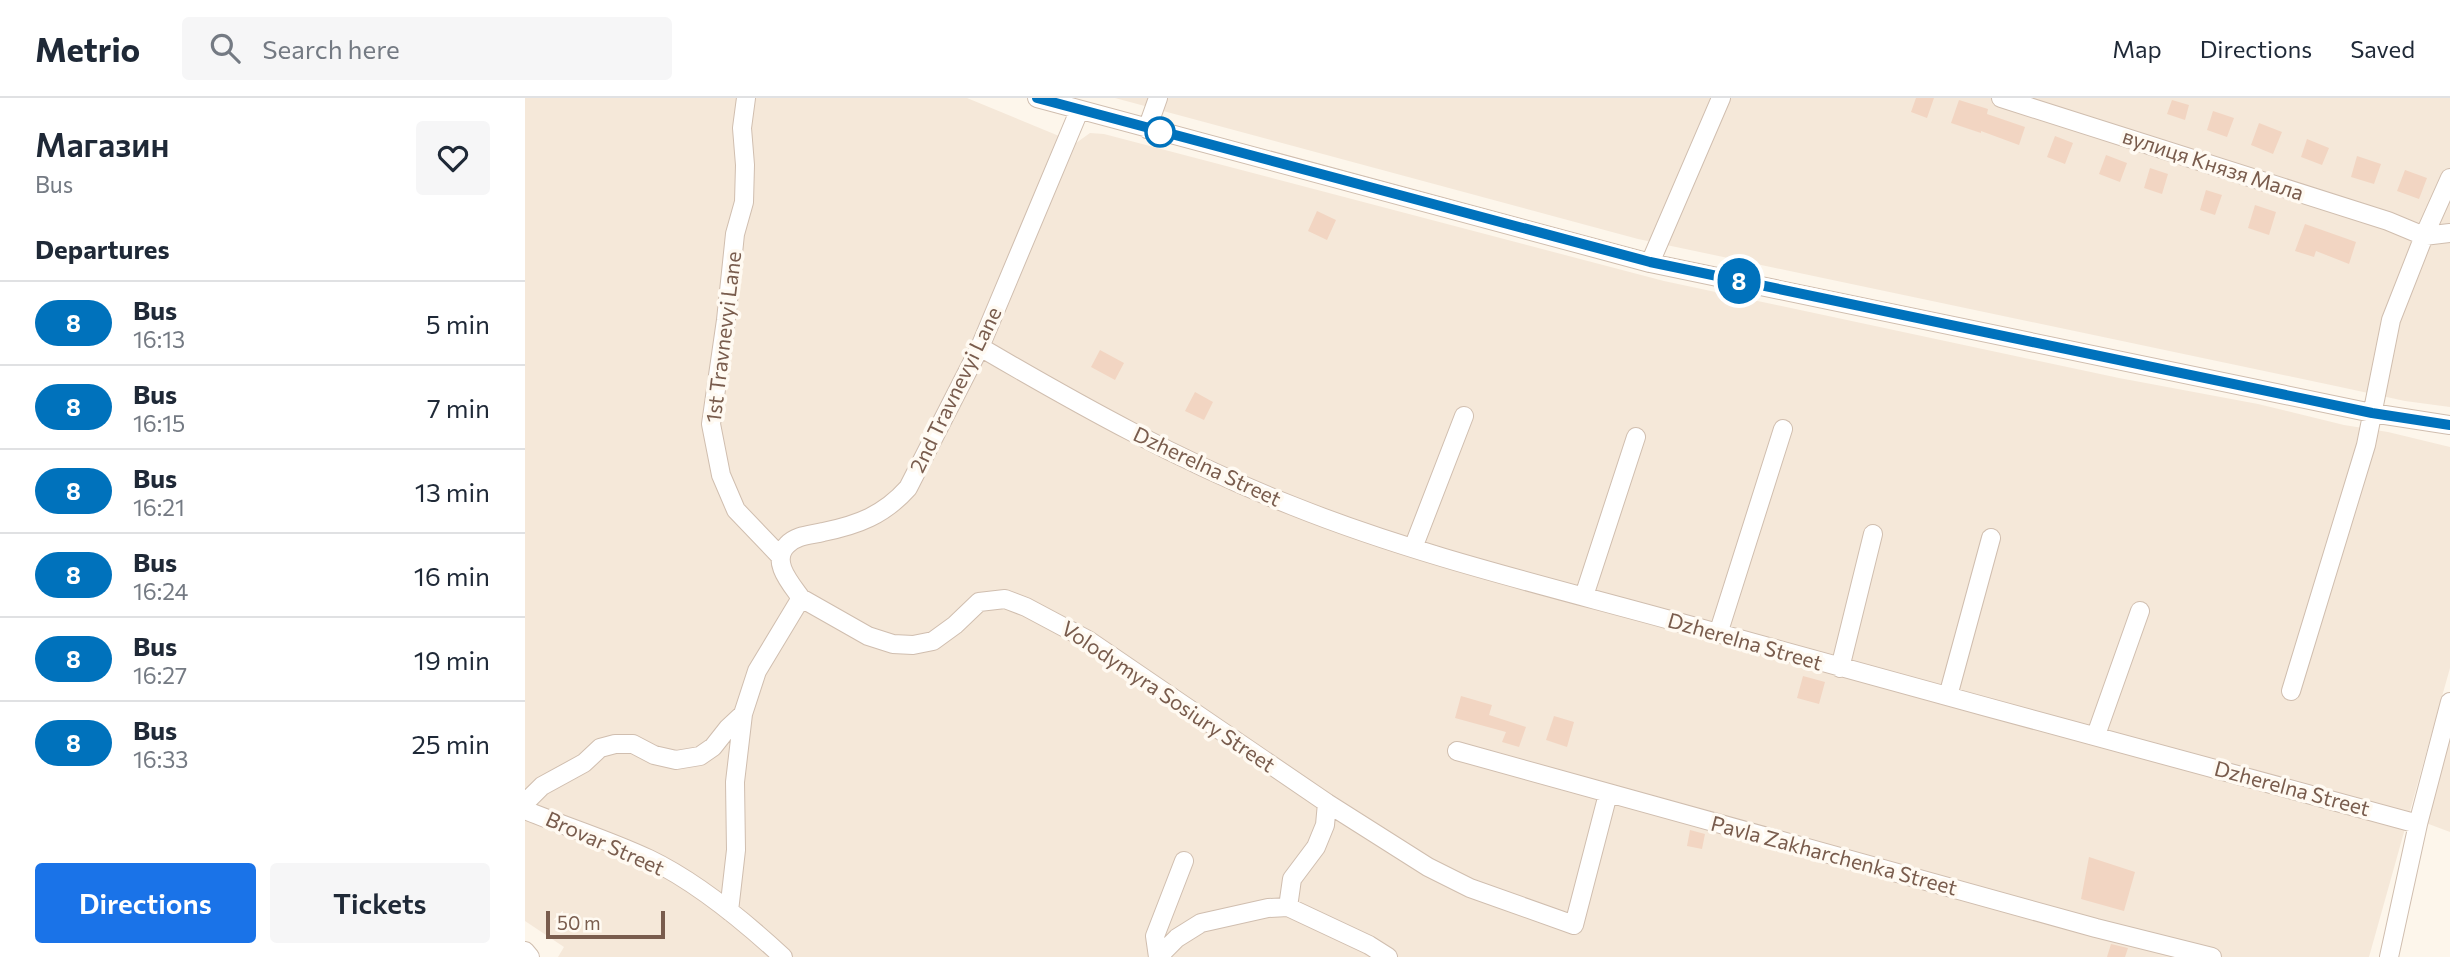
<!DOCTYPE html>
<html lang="en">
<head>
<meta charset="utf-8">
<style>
  :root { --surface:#fff; --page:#f6f6f7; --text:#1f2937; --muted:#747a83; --line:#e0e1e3; --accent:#1a73e8 }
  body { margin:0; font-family:Commissioner,sans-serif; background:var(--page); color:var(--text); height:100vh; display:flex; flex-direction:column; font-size:26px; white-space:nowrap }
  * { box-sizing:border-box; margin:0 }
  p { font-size:23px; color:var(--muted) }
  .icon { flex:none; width:38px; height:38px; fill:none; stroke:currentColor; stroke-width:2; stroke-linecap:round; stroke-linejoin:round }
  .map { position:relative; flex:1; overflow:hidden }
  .panel { display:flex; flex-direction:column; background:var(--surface); width:525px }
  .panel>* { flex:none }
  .badge { padding:0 14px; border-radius:23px; font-size:24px; line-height:46px }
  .scale { position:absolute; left:21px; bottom:18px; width:119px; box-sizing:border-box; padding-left:7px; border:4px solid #795c4d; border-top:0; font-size:19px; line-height:24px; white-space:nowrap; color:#795c4d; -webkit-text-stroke:5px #fffaf2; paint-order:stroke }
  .map>.badge { position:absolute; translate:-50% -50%; box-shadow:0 0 0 4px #fff }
  h2 { padding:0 35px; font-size:26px; line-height:63px }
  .round { display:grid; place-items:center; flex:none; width:74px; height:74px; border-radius:7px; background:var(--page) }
  .head { display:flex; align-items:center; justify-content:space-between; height:119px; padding:0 35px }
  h1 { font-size:33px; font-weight:600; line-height:52px }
  .button { display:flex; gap:14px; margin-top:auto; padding:14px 35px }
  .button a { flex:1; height:80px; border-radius:7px; background:var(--accent); color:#fff; font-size:28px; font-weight:600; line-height:80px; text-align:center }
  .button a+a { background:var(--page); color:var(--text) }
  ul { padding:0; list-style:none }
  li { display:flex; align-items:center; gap:21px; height:84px; padding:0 35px; border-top:2px solid var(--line) }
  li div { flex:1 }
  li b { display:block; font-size:26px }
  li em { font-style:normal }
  li .badge { min-width:77px; font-weight:700; text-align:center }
  header { display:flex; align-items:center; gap:42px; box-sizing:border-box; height:98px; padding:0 35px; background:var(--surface); border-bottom:2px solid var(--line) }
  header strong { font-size:33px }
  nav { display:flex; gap:38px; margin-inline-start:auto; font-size:24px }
  .search { width:490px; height:63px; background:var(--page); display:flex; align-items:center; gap:18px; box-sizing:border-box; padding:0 24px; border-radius:7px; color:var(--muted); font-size:26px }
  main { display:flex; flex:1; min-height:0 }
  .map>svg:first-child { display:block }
</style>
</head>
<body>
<header>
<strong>Metrio</strong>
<div class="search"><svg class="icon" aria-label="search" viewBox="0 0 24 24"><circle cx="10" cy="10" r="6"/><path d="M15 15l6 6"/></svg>Search here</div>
<nav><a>Map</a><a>Directions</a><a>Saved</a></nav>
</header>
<main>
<section class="panel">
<div class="head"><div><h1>Магазин</h1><p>Bus</p></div><a class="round"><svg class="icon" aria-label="heart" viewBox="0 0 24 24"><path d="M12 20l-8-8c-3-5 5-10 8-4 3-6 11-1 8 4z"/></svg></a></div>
<h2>Departures</h2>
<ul>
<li><span class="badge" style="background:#0072bc;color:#fff">8</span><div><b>Bus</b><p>16:13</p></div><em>5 min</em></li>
<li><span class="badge" style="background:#0072bc;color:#fff">8</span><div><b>Bus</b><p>16:15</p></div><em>7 min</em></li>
<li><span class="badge" style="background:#0072bc;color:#fff">8</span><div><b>Bus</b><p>16:21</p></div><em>13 min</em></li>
<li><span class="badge" style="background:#0072bc;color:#fff">8</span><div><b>Bus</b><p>16:24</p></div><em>16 min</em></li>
<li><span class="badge" style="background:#0072bc;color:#fff">8</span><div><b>Bus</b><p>16:27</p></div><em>19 min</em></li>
<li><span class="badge" style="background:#0072bc;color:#fff">8</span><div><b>Bus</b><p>16:33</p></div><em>25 min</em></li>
</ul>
<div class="button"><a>Directions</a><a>Tickets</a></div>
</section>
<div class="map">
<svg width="1925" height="859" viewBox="0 0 1925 859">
  <rect width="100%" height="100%" fill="#fdf6eb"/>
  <path fill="#f5e8d9" d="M 0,0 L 442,0 L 551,45 L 565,35 L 579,36 L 1139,183 L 1594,280 L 1733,306 L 1819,327 L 1863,334 L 1925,349 L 1925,570 L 1844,859 L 33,859 L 39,849 L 0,823 Z
    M 590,0 L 1925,0 L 1925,309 L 1880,303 L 1820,290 L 1113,141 Z
    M 1925,636 L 1925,734 L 1901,725 Z"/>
  <path fill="#f2d5c2" d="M 1391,0 L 1409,0 L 1402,20 L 1386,14 Z
    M 1434,2 L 1463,11 L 1462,16 L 1500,29 L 1494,47 L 1456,33 L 1456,35 L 1426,25 Z
    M 1647,2 L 1664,7 L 1660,22 L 1642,16 Z
    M 1688,13 L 1709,20 L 1702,39 L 1682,32 Z
    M 1734,25 L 1757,34 L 1748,56 L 1726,47 Z
    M 1530,38 L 1548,45 L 1540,66 L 1522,59 Z
    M 1782,41 L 1804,50 L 1797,67 L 1776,59 Z
    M 1581,57 L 1602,65 L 1595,84 L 1574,76 Z
    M 1832,58 L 1856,66 L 1849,86 L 1826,79 Z
    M 1625,70 L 1643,76 L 1637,96 L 1619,90 Z
    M 1880,72 L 1902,80 L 1894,101 L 1872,93 Z
    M 1681,92 L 1697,97 L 1690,117 L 1675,112 Z
    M 1730,107 L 1751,114 L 1744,137 L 1723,130 Z
    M 792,113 L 811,122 L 802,142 L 783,133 Z
    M 1780,126 L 1831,144 L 1824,166 L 1791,153 L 1789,159 L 1770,153 Z
    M 575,252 L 599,265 L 590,282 L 566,269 Z
    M 670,294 L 688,304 L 679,322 L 660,313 Z
    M 1278,578 L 1300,584 L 1294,606 L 1272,600 Z
    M 936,598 L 967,607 L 964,617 L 1001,629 L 994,649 L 977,644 L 981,634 L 930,620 Z
    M 1029,618 L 1049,624 L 1042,649 L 1021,642 Z
    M 1165,732 L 1180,736 L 1177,751 L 1162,748 Z
    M 1564,759 L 1610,774 L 1599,813 L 1556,801 Z
    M 1586,846 L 1603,850 L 1600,859 L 1582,859 Z"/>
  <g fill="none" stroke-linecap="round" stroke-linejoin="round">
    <g stroke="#d0beaf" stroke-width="20">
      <path id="minor" d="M 221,0 L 217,30 L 220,67 L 219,104 L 210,136 L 201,222 L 186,326 L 196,377 L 211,412 L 255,458
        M 512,0 L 1125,165 L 1847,315 L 1925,327
        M 1476,0 L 1863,123 L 1899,138 L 1925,135
        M 622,31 L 633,0
        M 1125,165 L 1196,0
        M 455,249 C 556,308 658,365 768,408 C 893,458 1026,489 1156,525 C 1401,594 1648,658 1893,726 L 1925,604
        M 888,450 L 939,318
        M 1059,498 L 1111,339
        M 276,500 C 266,486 245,463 262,447 C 271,437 286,437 298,434 C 333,427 359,417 383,390 L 455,249 L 554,13
        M 1193,536 L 1258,331
        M 1315,570 L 1348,436
        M 1766,593 L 1841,347 L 1866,222 L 1899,138 L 1925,80
        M 1423,598 L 1466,440
        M 218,616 L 232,573 L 276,500 L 343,538 L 368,546 L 388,547 L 408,543 L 430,527 L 454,504 L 480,501 L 501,509 L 563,542 L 802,705 L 903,769 L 945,790 L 1049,827 L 1083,696
        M 1571,637 L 1615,513
        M 932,653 L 1571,830 L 1687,859
        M 0,705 L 17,688 L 59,665 L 75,650 L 90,646 L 108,646 L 129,657 L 151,662 L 175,658 L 188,649 L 203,630 L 218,616 L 210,684 L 211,752 L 204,813
        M 0,712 C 41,729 84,742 124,761 C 172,784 219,823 258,859
        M 763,809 L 767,781 L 791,749 L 800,727 L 802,705
        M 0,853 L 5,859
        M 633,859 L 652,840 L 676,825 L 743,810 L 763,809 L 844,847 L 863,859
        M 633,859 L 630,838 L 659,763
        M 1864,859 L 1893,726"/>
    </g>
    <use href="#minor" stroke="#fff" stroke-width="18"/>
  </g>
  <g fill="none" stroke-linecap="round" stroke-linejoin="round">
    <g stroke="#fff" stroke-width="16">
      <path id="line" d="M 512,0 L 1125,164 L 1847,315 L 1925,327"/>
    </g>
    <use href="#line" stroke="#0072bc" stroke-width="10"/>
  </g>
  <circle fill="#fff" stroke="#0072bc" stroke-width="3.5" cx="635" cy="34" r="14"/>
  <g text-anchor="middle" stroke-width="7" stroke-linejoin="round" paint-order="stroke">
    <g font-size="21" fill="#795c4d" stroke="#fffaf2">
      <text transform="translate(1688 67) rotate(18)" y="7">вулиця Князя Мала</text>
      <text transform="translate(199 239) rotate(-83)" y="7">1st Travnevyi Lane</text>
      <text transform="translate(431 292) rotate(-64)" y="7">2nd Travnevyi Lane</text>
      <text transform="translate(682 369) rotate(25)" y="7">Dzherelna Street</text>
      <text transform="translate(1220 544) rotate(16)" y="7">Dzherelna Street</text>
      <text transform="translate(643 599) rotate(34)" y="7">Volodymyra Sosiury Street</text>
      <text transform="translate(1767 691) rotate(15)" y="7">Dzherelna Street</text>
      <text transform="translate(80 746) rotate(24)" y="7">Brovar Street</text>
      <text transform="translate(1309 758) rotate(15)" y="7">Pavla Zakharchenka Street</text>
    </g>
  </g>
</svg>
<div class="scale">50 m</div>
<b class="badge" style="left:1214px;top:183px;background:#0072bc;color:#fff">8</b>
</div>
</main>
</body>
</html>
